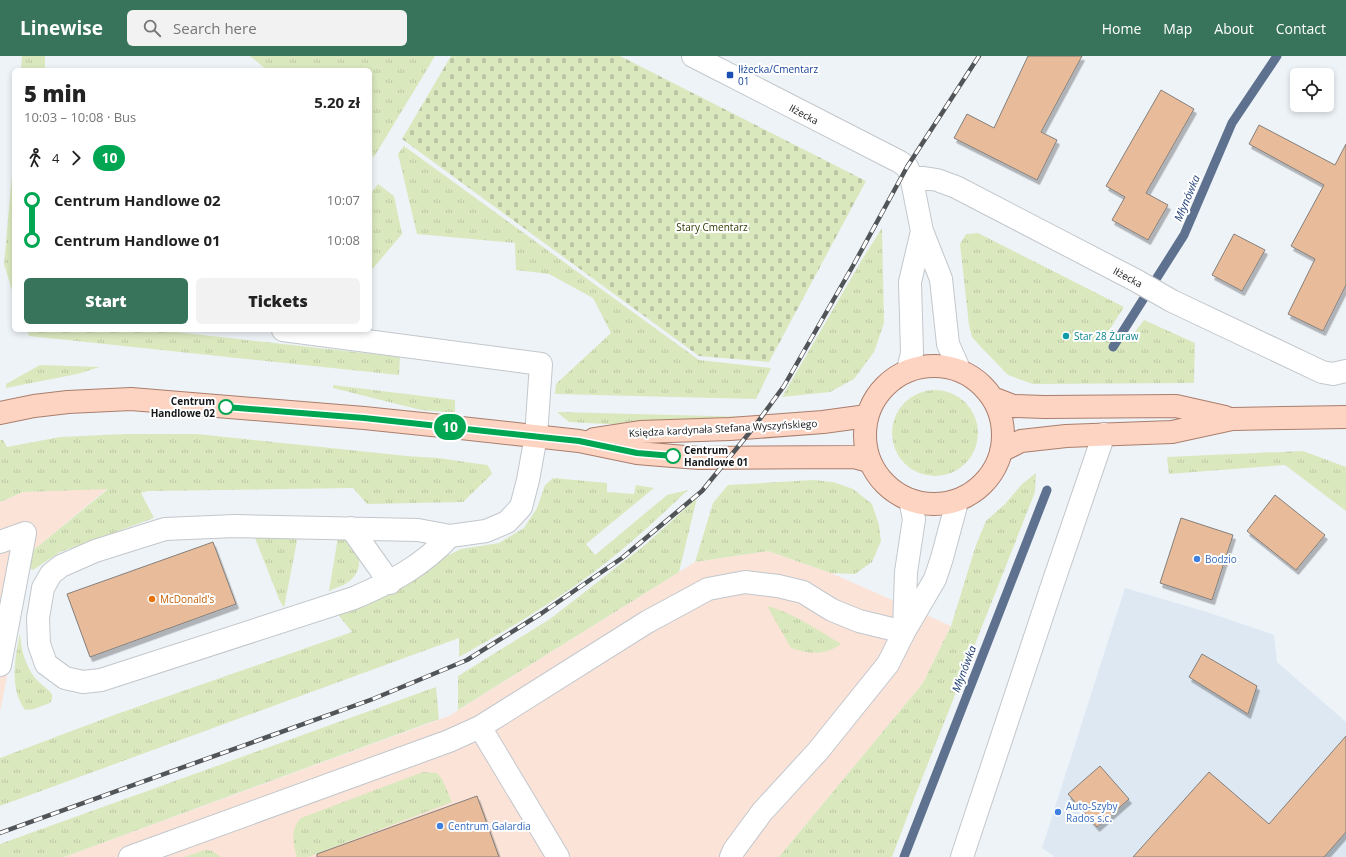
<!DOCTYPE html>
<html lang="en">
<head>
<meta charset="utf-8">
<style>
  :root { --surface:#fff; --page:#f2f2f2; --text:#222; --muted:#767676; --accent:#38735c }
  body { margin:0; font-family:"Open Sans",sans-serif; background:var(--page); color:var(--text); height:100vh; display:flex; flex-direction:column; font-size:15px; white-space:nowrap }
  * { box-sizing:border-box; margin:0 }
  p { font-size:13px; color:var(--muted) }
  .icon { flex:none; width:22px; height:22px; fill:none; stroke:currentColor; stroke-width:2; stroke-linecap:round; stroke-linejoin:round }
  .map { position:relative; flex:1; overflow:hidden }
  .sheet { position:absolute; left:12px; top:12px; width:360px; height:264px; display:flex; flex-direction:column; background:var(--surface); border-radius:6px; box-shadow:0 2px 6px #0003 }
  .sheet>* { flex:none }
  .badge { padding:0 8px; border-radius:13px; font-size:14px; line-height:26px }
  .buttons { position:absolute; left:1290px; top:12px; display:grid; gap:8px }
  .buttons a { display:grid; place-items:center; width:44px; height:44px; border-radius:6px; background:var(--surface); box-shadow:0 2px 6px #0003; font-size:20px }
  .map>.badge { position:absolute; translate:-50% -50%; box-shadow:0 0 0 2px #fff }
  .legs { display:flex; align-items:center; gap:6px; height:44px; padding:0 12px; font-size:13px }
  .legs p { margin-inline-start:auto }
  .head { display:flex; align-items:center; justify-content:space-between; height:68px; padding:0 12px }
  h1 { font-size:22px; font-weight:800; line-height:30px }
  .button { display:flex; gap:8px; margin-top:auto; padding:8px 12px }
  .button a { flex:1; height:46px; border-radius:6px; background:var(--accent); color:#fff; font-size:16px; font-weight:800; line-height:46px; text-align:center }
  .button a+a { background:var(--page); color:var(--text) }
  ul { padding:0 12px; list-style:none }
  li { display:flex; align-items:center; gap:14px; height:40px; font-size:15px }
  li i { display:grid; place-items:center; width:6px; height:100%; margin:0 5px; background:currentColor }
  li i::after { content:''; width:10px; height:10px; margin:-5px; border:3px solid; border-radius:50%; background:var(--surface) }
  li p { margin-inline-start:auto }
  li:first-child i { background:linear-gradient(#0000 50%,currentColor 0) }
  li:last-child i { background:linear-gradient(currentColor 50%,#0000 0) }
  header { display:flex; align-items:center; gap:24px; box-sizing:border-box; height:56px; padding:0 20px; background:var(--accent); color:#fff }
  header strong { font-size:19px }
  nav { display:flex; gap:22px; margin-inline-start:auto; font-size:14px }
  .search { width:280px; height:36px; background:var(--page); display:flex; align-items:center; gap:10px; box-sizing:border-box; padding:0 14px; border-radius:6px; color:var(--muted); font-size:15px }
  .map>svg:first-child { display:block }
</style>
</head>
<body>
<header>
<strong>Linewise</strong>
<div class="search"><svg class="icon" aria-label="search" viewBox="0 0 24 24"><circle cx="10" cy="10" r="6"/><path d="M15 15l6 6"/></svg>Search here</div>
<nav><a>Home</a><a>Map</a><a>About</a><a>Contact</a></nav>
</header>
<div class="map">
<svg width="1346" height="801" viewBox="0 0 1346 801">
  <defs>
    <pattern id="grass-tufts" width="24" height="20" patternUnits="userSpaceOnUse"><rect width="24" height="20" fill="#dae8be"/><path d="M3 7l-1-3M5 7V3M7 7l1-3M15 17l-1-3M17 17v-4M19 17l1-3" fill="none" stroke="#bac6a3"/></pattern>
    <pattern id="cemetery-stones" width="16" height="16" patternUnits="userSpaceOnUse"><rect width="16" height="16" fill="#dae8be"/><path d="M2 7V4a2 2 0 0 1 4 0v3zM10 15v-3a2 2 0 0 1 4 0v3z" fill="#bac6a3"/></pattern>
    <filter id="shadow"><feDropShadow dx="2.5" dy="4.5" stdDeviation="0" flood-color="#0004"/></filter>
  </defs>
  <rect width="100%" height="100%" fill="#eef3f8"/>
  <path fill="#fbe3d8" d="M 108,432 L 31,496 L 0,656 L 0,446 L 23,436 Z
    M 768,495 L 831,517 L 951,570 L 923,627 L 779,801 L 64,801 L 449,660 L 695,506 Z"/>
  <path fill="#dde8f3" d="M 1125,532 L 1210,557 L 1274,579 L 1277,606 L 1346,666 L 1346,801 L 1055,801 L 1042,792 Z"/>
  <path fill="url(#grass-tufts)" d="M 22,0 L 45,0 L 45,14 L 21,14 Z
    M 250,0 L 435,0 L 374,101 L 370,97 L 370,14 L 267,14 Z
    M 404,90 L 699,304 L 771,312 L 756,343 L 555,338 L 556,328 L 611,277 L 593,242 L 549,218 L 516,214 L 515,187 L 417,178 L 398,98 Z
    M 14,96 L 14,241 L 4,208 Z
    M 378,128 L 394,140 L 402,178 L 370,216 L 370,138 Z
    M 882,172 L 884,267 L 874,296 L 854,323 L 830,336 L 782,341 L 863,202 Z
    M 978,177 L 1124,251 L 1105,281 L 1131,281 L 1144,264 L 1195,287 L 1194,327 L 1033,328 L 1008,319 L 980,290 L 972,281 L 969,269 L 960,188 L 966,178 Z
    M 27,274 L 158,274 L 400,301 L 399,319 L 29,280 Z
    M 40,309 L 100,311 L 77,318 L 6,332 L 6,328 Z
    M 333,329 L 455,344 L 455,357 L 421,354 L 333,332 Z
    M892 377a43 43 0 1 1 86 0a43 43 0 1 1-86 0Z
    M 557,356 L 752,361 L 655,368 L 606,368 L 569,366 Z
    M 124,378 L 197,378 L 407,400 L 438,402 L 487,409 L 490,413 L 492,418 L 463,446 L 367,448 L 353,432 L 148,435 L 141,437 L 154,462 L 60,496 L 33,514 L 28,511 L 31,496 L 108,433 L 23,436 L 0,446 L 0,384 L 3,384 L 7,391 L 60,381 Z
    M 1303,395 L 1346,411 L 1346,455 L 1285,409 L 1169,418 L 1167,401 Z
    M 1036,417 L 1035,436 L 914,743 L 892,801 L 779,801 L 923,627 L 951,570 L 976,489 L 986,465 L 1005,448 L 1022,428 Z
    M 553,422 L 607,427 L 607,436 L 634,438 L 636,429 L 654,432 L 586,488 L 595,499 L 667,439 L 688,434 C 662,458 636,483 608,505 C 562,542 510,572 459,601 L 459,582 L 0,750 L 0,702 L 114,659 L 352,576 L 335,555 L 461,493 L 499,487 L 524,472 L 537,452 L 545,429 Z
    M 813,424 L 833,426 L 853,433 L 872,448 L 879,469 L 881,485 L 872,506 L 855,518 L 831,517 L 768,495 L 695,506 L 713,447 L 728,429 Z
    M 697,442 L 679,516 L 458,654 L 458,620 L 550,563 L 646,488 Z
    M 288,481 L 295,481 L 297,485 L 284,552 L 279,543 L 255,482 Z
    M 338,481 C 354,484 366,504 355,519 C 350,528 338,531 329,535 Z
    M 767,550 C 794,557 818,574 841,588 C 825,600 809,598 791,592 Z
    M 20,577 C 21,593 25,609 35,622 C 40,628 47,632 52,638 L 52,643 L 50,647 L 34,653 L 25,654 C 9,632 15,602 20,577 Z
    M 436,631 L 439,663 L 64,801 L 0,801 L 0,788 Z
    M 423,716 L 437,717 L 442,723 L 452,746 L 308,801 L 297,801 C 293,788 290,773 301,762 Z
    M 205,794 L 212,795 L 221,801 L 184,801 Z"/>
  <path fill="url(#cemetery-stones)" d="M 451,0 L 620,0 L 866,125 L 769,306 L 699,300 L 402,83 Z"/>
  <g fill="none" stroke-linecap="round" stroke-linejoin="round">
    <path stroke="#5e718e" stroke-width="9" d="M 1113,291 L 1184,179 L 1232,67 L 1277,0
      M 904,801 L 1047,434"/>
  </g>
  <path fill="#e8bc9a" stroke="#847f7b" filter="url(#shadow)" d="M 1028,0 L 1082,0 L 1041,76 L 1057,84 L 1037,124 L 954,82 L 967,58 L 994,72 Z
    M 1161,34 L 1194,53 L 1146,137 L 1168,149 L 1148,184 L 1112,164 L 1125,141 L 1106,130 Z
    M 1259,69 L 1335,109 L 1346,88 L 1346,229 L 1323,275 L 1288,258 L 1315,203 L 1291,190 L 1324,129 L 1249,88 Z
    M 1234,178 L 1265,194 L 1242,235 L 1212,219 Z
    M 1275,439 L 1325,479 L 1296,514 L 1247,475 Z
    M 1181,462 L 1233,479 L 1212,544 L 1160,527 Z
    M 213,486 L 236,548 L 90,601 L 67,538 Z
    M 1202,598 L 1257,630 L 1248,658 L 1189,621 Z
    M 1346,680 L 1346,776 L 1324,801 L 1133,801 L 1209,716 L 1269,768 Z
    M 1100,710 L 1129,743 L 1097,771 L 1068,738 Z
    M 477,740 L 499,801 L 317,801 L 317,798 Z"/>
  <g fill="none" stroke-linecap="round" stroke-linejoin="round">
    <g stroke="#c2c7cc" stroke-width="24">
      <path id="minor" d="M 693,0 L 900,106 L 907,111 L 911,120 L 922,175 L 941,223 L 948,288 L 959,313
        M 911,120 L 937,124 L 956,131 L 1137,225 L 1172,245 L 1322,316 L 1333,318 L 1346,315
        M 283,274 L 541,308 L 536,380 L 528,424 L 521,451 L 507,466 L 486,475 L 450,480
        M 908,314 L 912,297 L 910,226 L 922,175
        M 235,470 L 418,474 L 450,480 C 421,511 393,525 354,542 L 101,624 L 83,626 L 65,622 L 46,608 L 39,588 L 38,562 L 43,532 L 51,518 L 61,510 L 95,495 L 165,473 Z
        M 351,472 L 390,527
        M 0,486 L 25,477 L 0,609
        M 904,574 L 906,516 L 914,463 L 910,444
        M 130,801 L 449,685 L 480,671
        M 558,801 L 480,671 L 647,566 L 708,533 L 745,526 L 778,530 L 803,536 L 832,554 L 859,565 L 904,576
        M 731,801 L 734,794 L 762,756 L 818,695 L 888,608 L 904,576 L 935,523 L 942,502 L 957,446
        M 962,801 L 1053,527 L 1104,378"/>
    </g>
    <g stroke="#aa7e6d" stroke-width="24">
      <path id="major" d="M865 379a69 69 0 1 1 138 0a69 69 0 1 1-138 0Z
        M 995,343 L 1013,350 L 1044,351 L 1176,350 L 1225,361
        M 0,357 L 34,350 L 68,346 L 131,343 L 364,362 L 461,372 L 579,385 L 637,397 L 673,400 L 699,402 L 854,401 L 868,405
        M 594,383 L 640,376 L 730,373 L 823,366 L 867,360
        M 1001,395 L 1021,385 L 1066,380 L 1172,376 L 1232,363 L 1346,361"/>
    </g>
    <use href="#minor" stroke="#fff" stroke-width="22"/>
    <use href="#major" stroke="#fdd3c2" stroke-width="22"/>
    <g stroke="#525558" stroke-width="4.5">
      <path id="rail" d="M 0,777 L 373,643 L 467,604 L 542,557 L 622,502 L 702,435 L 754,371 L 784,330 L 854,208 L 907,111 L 979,0"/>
    </g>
    <use href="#rail" stroke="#fff" stroke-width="3" stroke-dasharray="9" stroke-linecap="butt"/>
  </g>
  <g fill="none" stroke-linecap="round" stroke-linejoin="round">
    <g stroke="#fff" stroke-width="9">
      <path id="line-1" d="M 226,351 L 364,362 L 550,382 L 579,385 L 637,397 L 673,400"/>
    </g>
    <use href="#line-1" stroke="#00a651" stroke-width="6"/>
  </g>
  <rect fill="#1a4fb4" stroke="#fff" stroke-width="1.5" x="726" y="15" width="8" height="8" rx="2"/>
  <circle fill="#0f9aa8" stroke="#fff" stroke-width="1.5" cx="1066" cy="280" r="4"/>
  <g fill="#fff" stroke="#00a651" stroke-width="2">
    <circle cx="226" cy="351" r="7"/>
    <circle cx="673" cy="400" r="7"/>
  </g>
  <g fill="#3f7fe0" stroke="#fff" stroke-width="1.5">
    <circle cx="1197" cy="503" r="4"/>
    <circle cx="1058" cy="756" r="4"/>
    <circle cx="440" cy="770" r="4"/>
  </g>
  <circle fill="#e8710a" stroke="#fff" stroke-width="1.5" cx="152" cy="543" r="4"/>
  <g text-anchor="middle" stroke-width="4" stroke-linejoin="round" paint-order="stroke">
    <g font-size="10" fill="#164399" stroke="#fff" text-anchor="start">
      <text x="738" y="17">Iłżecka/Cmentarz<tspan x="738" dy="12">01</tspan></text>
    </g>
    <g font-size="10" fill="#151719" stroke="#fff">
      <text transform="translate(804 58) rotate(28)" y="4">Iłżecka</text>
      <text transform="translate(1128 221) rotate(28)" y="4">Iłżecka</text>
      <text transform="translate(723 372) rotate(-3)" y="4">Księdza kardynała Stefana Wyszyńskiego</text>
    </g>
    <g font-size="10" fill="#2f3b02" stroke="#fff">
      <text x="712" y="175">Stary Cmentarz</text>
    </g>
    <g font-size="10" fill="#0d838f" stroke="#fff" text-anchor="start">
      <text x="1074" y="284">Star 28 Żuraw</text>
    </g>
    <g font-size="10" font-weight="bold" fill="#151719" stroke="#fff" text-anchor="end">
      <text x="215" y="349">Centrum<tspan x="215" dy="12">Handlowe 02</tspan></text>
      <text x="684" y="398" text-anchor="start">Centrum<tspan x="684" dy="12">Handlowe 01</tspan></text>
    </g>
    <g font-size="10" fill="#366cbe" stroke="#fff" text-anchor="start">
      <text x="1205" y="507">Bodzio</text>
      <text x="1066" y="754">Auto-Szyby<tspan x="1066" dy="12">Rados s.c.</tspan></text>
      <text x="448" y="774">Centrum Galardia</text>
    </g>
    <g font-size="10" fill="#c56008" stroke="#fff" text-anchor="start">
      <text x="160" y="547">McDonald's</text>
    </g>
    <g font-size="11" font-style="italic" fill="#214176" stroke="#fff">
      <text transform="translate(1187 142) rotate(-67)" y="4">Młynówka</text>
      <text transform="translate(964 613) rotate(-69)" y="4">Młynówka</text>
    </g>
  </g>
</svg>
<div class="buttons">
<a><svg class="icon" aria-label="locate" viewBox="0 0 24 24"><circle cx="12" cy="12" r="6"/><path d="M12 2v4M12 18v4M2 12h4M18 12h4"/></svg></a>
</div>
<b class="badge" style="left:450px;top:371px;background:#00a651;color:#fff">10</b>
<section class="sheet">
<div class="head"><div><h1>5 min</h1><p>10:03 – 10:08 · Bus</p></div><b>5.20 zł</b></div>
<div class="legs"><svg class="icon" aria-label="walk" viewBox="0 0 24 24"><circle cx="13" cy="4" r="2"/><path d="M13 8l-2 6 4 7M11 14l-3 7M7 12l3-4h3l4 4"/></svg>4<svg class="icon" aria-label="forward" viewBox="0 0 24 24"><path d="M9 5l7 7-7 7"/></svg><b class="badge" style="background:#00a651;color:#fff">10</b></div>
<ul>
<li><i style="color:#00a651"></i><b>Centrum Handlowe 02</b><p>10:07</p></li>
<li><i style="color:#00a651"></i><b>Centrum Handlowe 01</b><p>10:08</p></li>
</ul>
<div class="button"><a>Start</a><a>Tickets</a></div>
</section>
</div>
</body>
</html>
